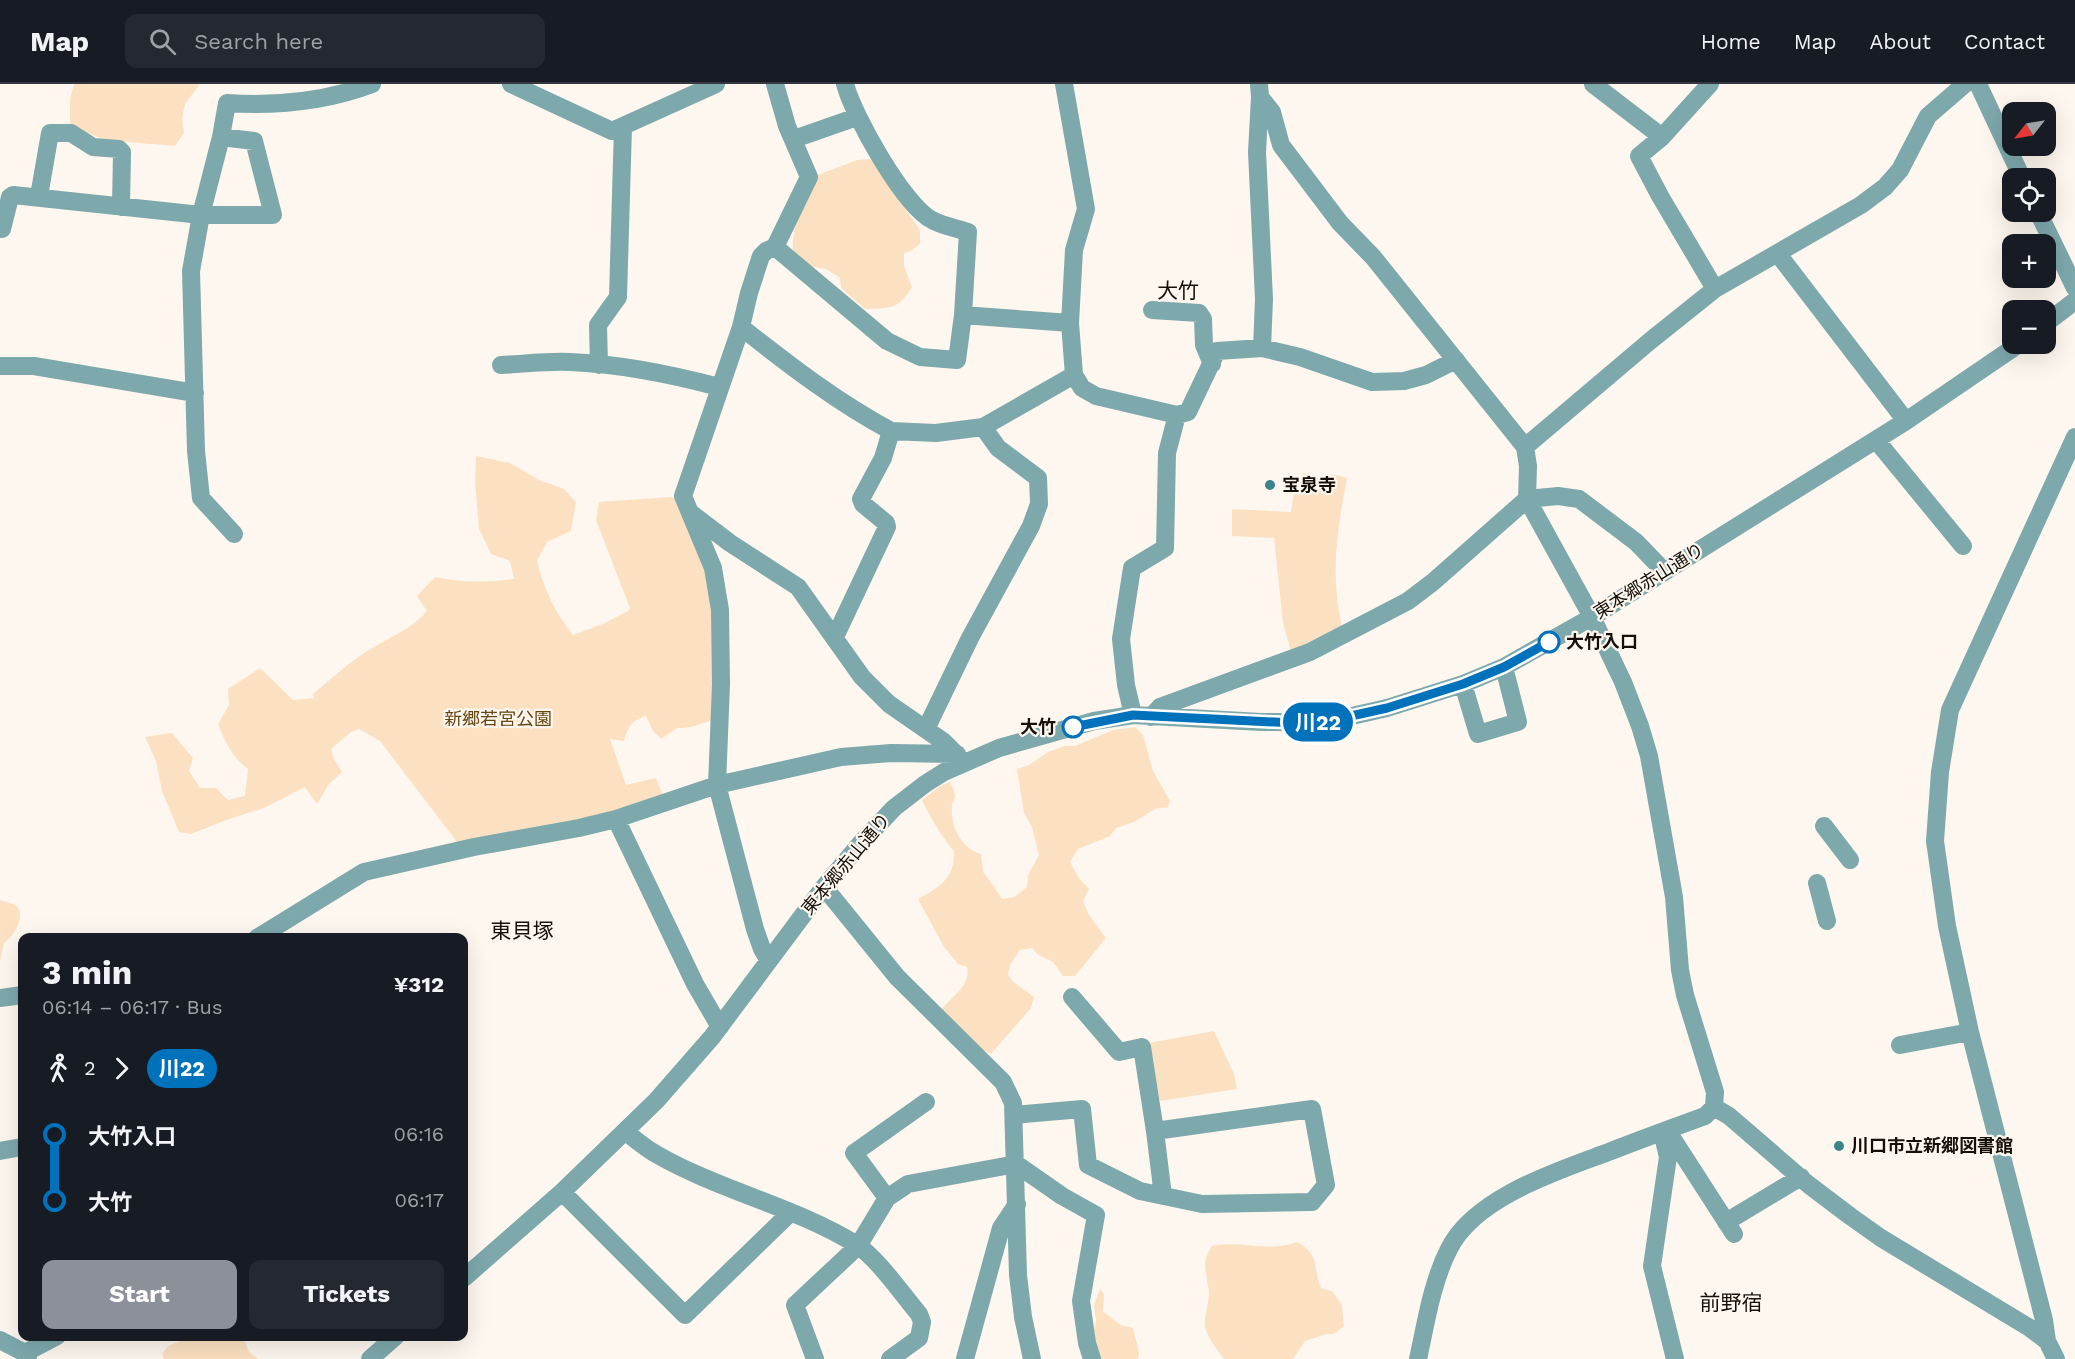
<!DOCTYPE html>
<html lang="en">
<head>
<meta charset="utf-8">
<style>
  :root { --surface:#171b24; --page:#242831; --text:#f1f3f6; --muted:#9ea1a6; --line:#363941; --accent:#8c9099 }
  body { margin:0; font-family:"Work Sans","Noto Sans JP",sans-serif; background:var(--page); color:var(--text); height:100vh; display:flex; flex-direction:column; font-size:22px; white-space:nowrap }
  * { box-sizing:border-box; margin:0 }
  p { font-size:20px; color:var(--muted) }
  .icon { flex:none; width:33px; height:33px; fill:none; stroke:currentColor; stroke-width:2; stroke-linecap:round; stroke-linejoin:round }
  .map { position:relative; flex:1; overflow:hidden }
  .sheet { position:absolute; left:18px; top:849px; width:450px; height:408px; display:flex; flex-direction:column; background:var(--surface); border-radius:12px; box-shadow:0 6px 24px #0002 }
  .sheet>* { flex:none }
  .badge { padding:0 12px; border-radius:20px; font-size:21px; line-height:39px }
  .needle { width:39px; rotate:239deg }
  .controls { position:absolute; left:2002px; top:18px; display:grid; gap:12px }
  .controls a { display:grid; place-items:center; width:54px; height:54px; border-radius:12px; background:var(--surface); box-shadow:0 6px 24px #0002; font-size:30px }
  .map>.badge { position:absolute; translate:-50% -50%; box-shadow:0 0 0 3px #fff }
  .legs { display:flex; align-items:center; gap:9px; height:66px; padding:0 24px; font-size:20px }
  .legs p { margin-inline-start:auto }
  .overview { display:flex; align-items:center; justify-content:space-between; height:102px; padding:0 24px }
  h1 { font-size:33px; font-weight:700; line-height:45px }
  .action { display:flex; gap:12px; margin-top:auto; padding:12px 24px }
  .action a { flex:1; height:69px; border-radius:12px; background:var(--accent); color:#fff; font-size:24px; font-weight:700; line-height:69px; text-align:center }
  .action a+a { background:var(--page); color:var(--text) }
  ul { padding:0 24px; list-style:none }
  li { display:flex; align-items:center; gap:21px; height:66px; font-size:22px }
  li i { display:grid; place-items:center; width:9px; height:100%; margin:0 8px; background:currentColor }
  li i::after { content:''; width:15px; height:15px; margin:-8px; border:4px solid; border-radius:50%; background:var(--surface) }
  li p { margin-inline-start:auto }
  li:first-child i { background:linear-gradient(#0000 50%,currentColor 0) }
  li:last-child i { background:linear-gradient(currentColor 50%,#0000 0) }
  header { display:flex; align-items:center; gap:36px; box-sizing:border-box; height:84px; padding:0 30px; background:var(--surface); border-bottom:2px solid var(--line) }
  header strong { font-size:28px }
  nav { display:flex; gap:33px; margin-inline-start:auto; font-size:21px }
  .search { width:420px; height:54px; background:var(--page); display:flex; align-items:center; gap:15px; box-sizing:border-box; padding:0 21px; border-radius:12px; color:var(--muted); font-size:22px }
  .map>svg:first-child { display:block }
</style>
</head>
<body>
<header>
<strong>Map</strong>
<div class="search"><svg class="icon" aria-label="search" viewBox="0 0 24 24"><circle cx="10" cy="10" r="6"/><path d="M15 15l6 6"/></svg>Search here</div>
<nav><a>Home</a><a>Map</a><a>About</a><a>Contact</a></nav>
</header>
<div class="map">
<svg width="2075" height="1275" viewBox="0 0 2075 1275">
  <rect width="100%" height="100%" fill="#fef7ef"/>
  <path fill="#fbe1c1" d="M 74,0 L 200,0 L 185,20 L 182,34 L 184,49 L 175,62 L 105,56 L 70,42 L 70,15 Z
    M 871,75 L 920,146 L 920,160 L 911,167 L 904,169 L 904,182 L 912,203 C 898,226 891,224 865,225 L 841,204 L 840,194 L 826,185 L 808,182 L 793,168 C 791,141 806,115 818,91 L 857,76 Z
    M 476,372 L 510,379 L 539,396 L 564,405 L 576,418 L 571,447 L 547,458 L 537,477 C 544,506 555,528 573,551 L 605,539 L 628,527 L 630,524 L 596,436 L 599,418 L 671,413 L 682,416 L 710,485 L 715,636 C 699,639 693,645 677,644 L 661,655 L 653,647 L 646,632 C 632,636 628,643 624,657 L 610,655 L 626,701 L 656,694 L 663,712 L 593,734 L 457,758 L 380,657 L 359,645 L 351,648 L 331,665 L 334,675 L 342,688 L 329,700 L 317,720 L 305,703 L 264,724 L 229,735 L 191,750 L 179,748 L 162,707 L 156,677 L 145,653 L 172,649 L 193,674 L 189,687 L 200,704 L 216,704 L 228,716 L 245,712 L 248,685 C 232,673 225,658 218,640 L 229,621 L 228,605 L 260,584 L 293,616 L 315,614 L 312,611 C 328,598 342,584 360,572 C 382,556 409,548 427,527 L 417,512 L 435,493 C 463,499 487,498 514,495 L 510,477 L 491,470 L 479,445 L 475,399 Z
    M 1303,389 L 1329,395 L 1332,390 L 1347,394 C 1337,447 1330,489 1342,543 L 1292,571 L 1283,539 L 1274,454 L 1232,452 L 1232,425 L 1291,428 L 1294,407 L 1297,408 L 1298,401 L 1302,402 Z
    M 1135,643 L 1143,651 L 1153,687 L 1170,717 L 1168,723 L 1155,725 L 1134,738 L 1116,744 L 1110,752 L 1078,765 L 1070,778 L 1078,793 L 1089,805 L 1083,817 L 1089,831 L 1106,854 L 1075,892 L 1063,892 L 1053,878 L 1037,870 L 1032,864 L 1020,866 L 1011,879 L 1008,890 L 1012,897 L 1034,913 L 1031,924 L 991,970 L 977,963 L 941,926 C 952,912 971,902 967,883 L 958,880 L 944,863 L 918,815 C 940,803 955,794 954,767 C 944,756 928,730 922,716 L 940,702 L 950,698 C 952,702 955,708 955,712 C 955,716 953,717 952,721 C 950,741 961,765 981,770 L 983,788 L 993,801 L 1002,815 L 1014,813 L 1027,803 L 1028,791 L 1039,771 L 1032,743 L 1024,729 L 1017,685 L 1029,681 L 1048,668 L 1065,662 L 1075,662 L 1113,646 Z
    M 0,816 L 16,821 L 20,827 C 21,839 15,851 4,859 L 0,877 Z
    M 1214,947 L 1234,990 L 1237,1005 L 1160,1017 L 1149,959 Z
    M 1297,1158 C 1321,1171 1312,1182 1321,1204 L 1332,1207 L 1342,1221 L 1344,1242 L 1334,1250 L 1327,1250 L 1305,1257 L 1293,1275 L 1224,1275 C 1217,1265 1207,1254 1205,1242 C 1204,1231 1209,1219 1209,1208 C 1207,1189 1200,1180 1212,1162 C 1240,1156 1269,1169 1297,1158 Z
    M 1100,1205 L 1104,1210 L 1103,1228 L 1121,1241 L 1133,1244 L 1139,1268 L 1138,1275 L 1101,1275 L 1093,1250 L 1096,1237 L 1094,1221 Z
    M 192,1252 L 243,1253 L 249,1268 L 258,1275 L 164,1275 L 162,1270 L 168,1262 Z"/>
  <g fill="none" stroke-linecap="round" stroke-linejoin="round">
    <path stroke="#7da8ac" stroke-width="18" d="M 511,0 L 612,47 L 716,0
      M 845,0 C 853,31 904,122 932,136 C 943,142 956,144 968,148 L 963,231 L 1070,239
      M 1064,0 L 1086,125 L 1074,166 L 1070,239 L 1074,291 L 1082,304 L 1096,312 L 1177,331 L 1188,328 L 1217,267 L 1262,264 L 1300,273 L 1372,298 L 1404,297 L 1426,291 L 1456,276
      M 1259,0 L 1260,13 L 1257,68 L 1264,215 L 1262,264
      M 1593,0 L 1662,53
      M 1710,0 L 1662,53 L 1639,72 L 1660,112 L 1715,205
      M 1978,0 L 2022,94
      M 1260,13 L 1272,28 L 1281,61 L 1340,139 L 1373,173 L 1525,363 L 1528,382 L 1527,415 L 1592,533 L 1623,598 L 1640,642 L 1649,672 L 1674,813 L 1680,886 L 1685,911 L 1715,1008 L 1714,1023 L 1705,1032 C 1672,1044 1639,1056 1606,1069 C 1557,1087 1474,1114 1449,1165 C 1432,1198 1426,1239 1418,1275
      M 794,55 L 857,33
      M 39,112 L 50,49 L 71,49 L 93,63 L 119,65 L 122,68 L 121,123
      M 2038,128 L 2075,204
      M 0,144 L 2,145 L 10,113 L 13,111 L 201,131 L 273,131 L 254,57 L 221,53
      M 775,163 L 887,257 L 920,273 L 957,276 L 963,231
      M 1778,170 L 1906,337
      M 1152,226 L 1199,229 L 1203,235 L 1204,261 L 1212,280
      M 2046,239 L 2075,217
      M 741,243 C 789,281 837,318 891,347
      M 501,281 C 523,280 547,277 570,278 C 620,280 670,290 719,303
      M 599,281 L 598,241 L 618,213 L 623,42
      M 0,282 L 34,282 L 195,309
      M 1876,356 L 1963,462
      M 1525,363 L 1650,257 L 1715,205 L 1861,121 L 1885,103 L 1900,86 L 1928,32 L 1965,0
      M 692,430 L 730,459 L 798,503 L 862,593 L 889,620 L 944,658 L 959,673
      M 234,450 L 201,414 L 196,367 L 191,187 L 201,131 L 221,53 L 227,19 C 275,22 327,17 372,0
      M 835,553 L 887,443 L 886,439 L 863,420 L 861,415 L 883,374 L 891,347 L 936,349 L 983,343 L 1074,291
      M 1463,600 L 1478,650 L 1518,638 L 1504,583
      M 1133,631 L 1126,601 L 1121,555 L 1132,484 L 1165,464 L 1167,369 L 1177,331
      M 1151,633 L 1160,623 L 1310,568 L 1408,517 L 1433,498 L 1527,415 L 1558,412 L 1579,415 L 1636,458 L 1664,487
      M 926,645 L 970,554 L 1031,442 L 1039,420 L 1038,394 L 998,364 L 983,343
      M 616,735 L 695,900 L 720,943
      M 1824,742 L 1850,776
      M 1817,799 L 1827,837
      M 824,803 L 897,893 L 1003,998 L 1013,1019 L 1018,1191 L 1023,1233 L 1032,1275
      M 257,854 L 364,788 L 474,763 L 579,744 L 616,735 L 717,701 L 841,673 L 891,669 L 957,670
      M 769,877 L 762,865 L 755,845 L 717,701 L 721,600 L 720,526 L 713,484 L 683,412 L 741,243 L 749,209 L 761,172 L 766,167 L 775,163 L 809,93 L 787,42 L 775,0
      M 0,914 L 22,911
      M 1900,961 L 1970,948
      M 1714,1023 L 1729,1032 L 1809,1101 L 1850,1132 L 1881,1154 L 2030,1244 L 2047,1257 L 2056,1275
      M 1014,1031 L 1082,1025 L 1088,1081 L 1140,1107 L 1202,1120 L 1312,1118 L 1326,1101 L 1312,1025 L 1155,1047 L 1142,963 L 1119,968 L 1072,913
      M 1667,1046 L 1734,1150
      M 1155,1047 L 1163,1112
      M 626,1048 C 636,1056 645,1064 656,1070 C 720,1107 794,1122 857,1161 C 878,1175 902,1210 919,1230 L 922,1238 L 919,1254 L 890,1275
      M 1662,1048 L 1668,1073 L 1652,1182 L 1675,1275
      M 0,1067 L 22,1063
      M 562,1108 L 685,1231 L 791,1128
      M 887,1114 L 854,1069 L 926,1018
      M 1726,1138 L 1801,1093
      M 464,1194 L 562,1108 L 656,1017 L 712,953 L 824,803 L 860,760 L 894,724 L 925,700 L 944,688 L 999,664 L 1094,637 L 1133,631 L 1261,638 L 1314,638 L 1343,634 L 1387,624 L 1463,600 L 1504,583 L 1592,533 L 1906,337 L 2019,260
      M 0,1256 L 25,1269 L 28,1275
      M 2047,1257 L 2044,1236 L 1970,948 L 1947,842 L 1935,757 L 1940,688 L 1950,626 L 2075,353
      M 25,1269 L 57,1252
      M 370,1275 L 396,1252
      M 815,1275 L 795,1221 L 858,1162 L 887,1114 L 908,1100 L 1016,1080 L 1062,1112 L 1096,1131 L 1081,1217 L 1087,1259 L 1092,1275
      M 965,1275 L 1001,1144 L 1017,1120"/>
  </g>
  <g fill="none" stroke-linecap="round" stroke-linejoin="round">
    <g stroke="#fff" stroke-width="14">
      <path id="line-1" d="M 1073,643 L 1133,631 L 1294,639 L 1333,636 L 1387,624 L 1463,600 L 1504,583 L 1549,558"/>
    </g>
    <use href="#line-1" stroke="#0072bc" stroke-width="9"/>
  </g>
  <g fill="#3c848b" stroke="#fef7ef" stroke-width="2">
    <circle cx="1270" cy="401" r="6"/>
    <circle cx="1839" cy="1062" r="6"/>
  </g>
  <g fill="#fff" stroke="#0072bc" stroke-width="3">
    <circle cx="1549" cy="558" r="10"/>
    <circle cx="1073" cy="643" r="10"/>
  </g>
  <g text-anchor="middle" stroke-width="4.5" stroke-linejoin="round" paint-order="stroke">
    <g font-size="18" font-weight="bold" fill="#140f08" stroke="#fef7ef" text-anchor="start">
      <text x="1282" y="407">宝泉寺</text>
      <text x="1851" y="1068">川口市立新郷図書館</text>
    </g>
    <g font-size="18" fill="#140f08" stroke="#fef7ef">
      <text transform="translate(1649 497) rotate(-32)" y="6">東本郷赤山通り</text>
      <text transform="translate(846 780) rotate(-50)" y="6">東本郷赤山通り</text>
    </g>
    <g font-size="18" font-weight="bold" fill="#140f08" stroke="#fef7ef" text-anchor="start">
      <text x="1566" y="564">大竹入口</text>
      <text x="1056" y="649" text-anchor="end">大竹</text>
    </g>
    <g font-size="18" fill="#664510" stroke="#fef7ef">
      <text x="498" y="641">新郷若宮公園</text>
    </g>
    <g font-size="21" fill="#140f08" stroke="#fef7ef">
      <text x="1178" y="214">大竹</text>
      <text x="522" y="854">東貝塚</text>
      <text x="1731" y="1226">前野宿</text>
    </g>
  </g>
</svg>
<div class="controls">
<a><svg class="needle" viewBox="-14 -14 28 28"><path d="M0-13l5 13h-10z" fill="#e53935"/><path d="M0 13l5-13h-10z" fill="#9ea1a6"/></svg></a>
<a><svg class="icon" aria-label="locate" viewBox="0 0 24 24"><circle cx="12" cy="12" r="6"/><path d="M12 2v4M12 18v4M2 12h4M18 12h4"/></svg></a>
<a>+</a>
<a>−</a>
</div>
<b class="badge" style="left:1318px;top:638px;background:#0072bc;color:#fff">川22</b>
<section class="sheet">
<div class="overview"><div><h1>3 min</h1><p>06:14 – 06:17 · Bus</p></div><b>¥312</b></div>
<div class="legs"><svg class="icon" aria-label="walk" viewBox="0 0 24 24"><circle cx="13" cy="4" r="2"/><path d="M13 8l-2 6 4 7M11 14l-3 7M7 12l3-4h3l4 4"/></svg>2<svg class="icon" aria-label="forward" viewBox="0 0 24 24"><path d="M9 5l7 7-7 7"/></svg><b class="badge" style="background:#0072bc;color:#fff">川22</b></div>
<ul>
<li><i style="color:#0072bc"></i><b>大竹入口</b><p>06:16</p></li>
<li><i style="color:#0072bc"></i><b>大竹</b><p>06:17</p></li>
</ul>
<div class="action"><a>Start</a><a>Tickets</a></div>
</section>
</div>
</body>
</html>
